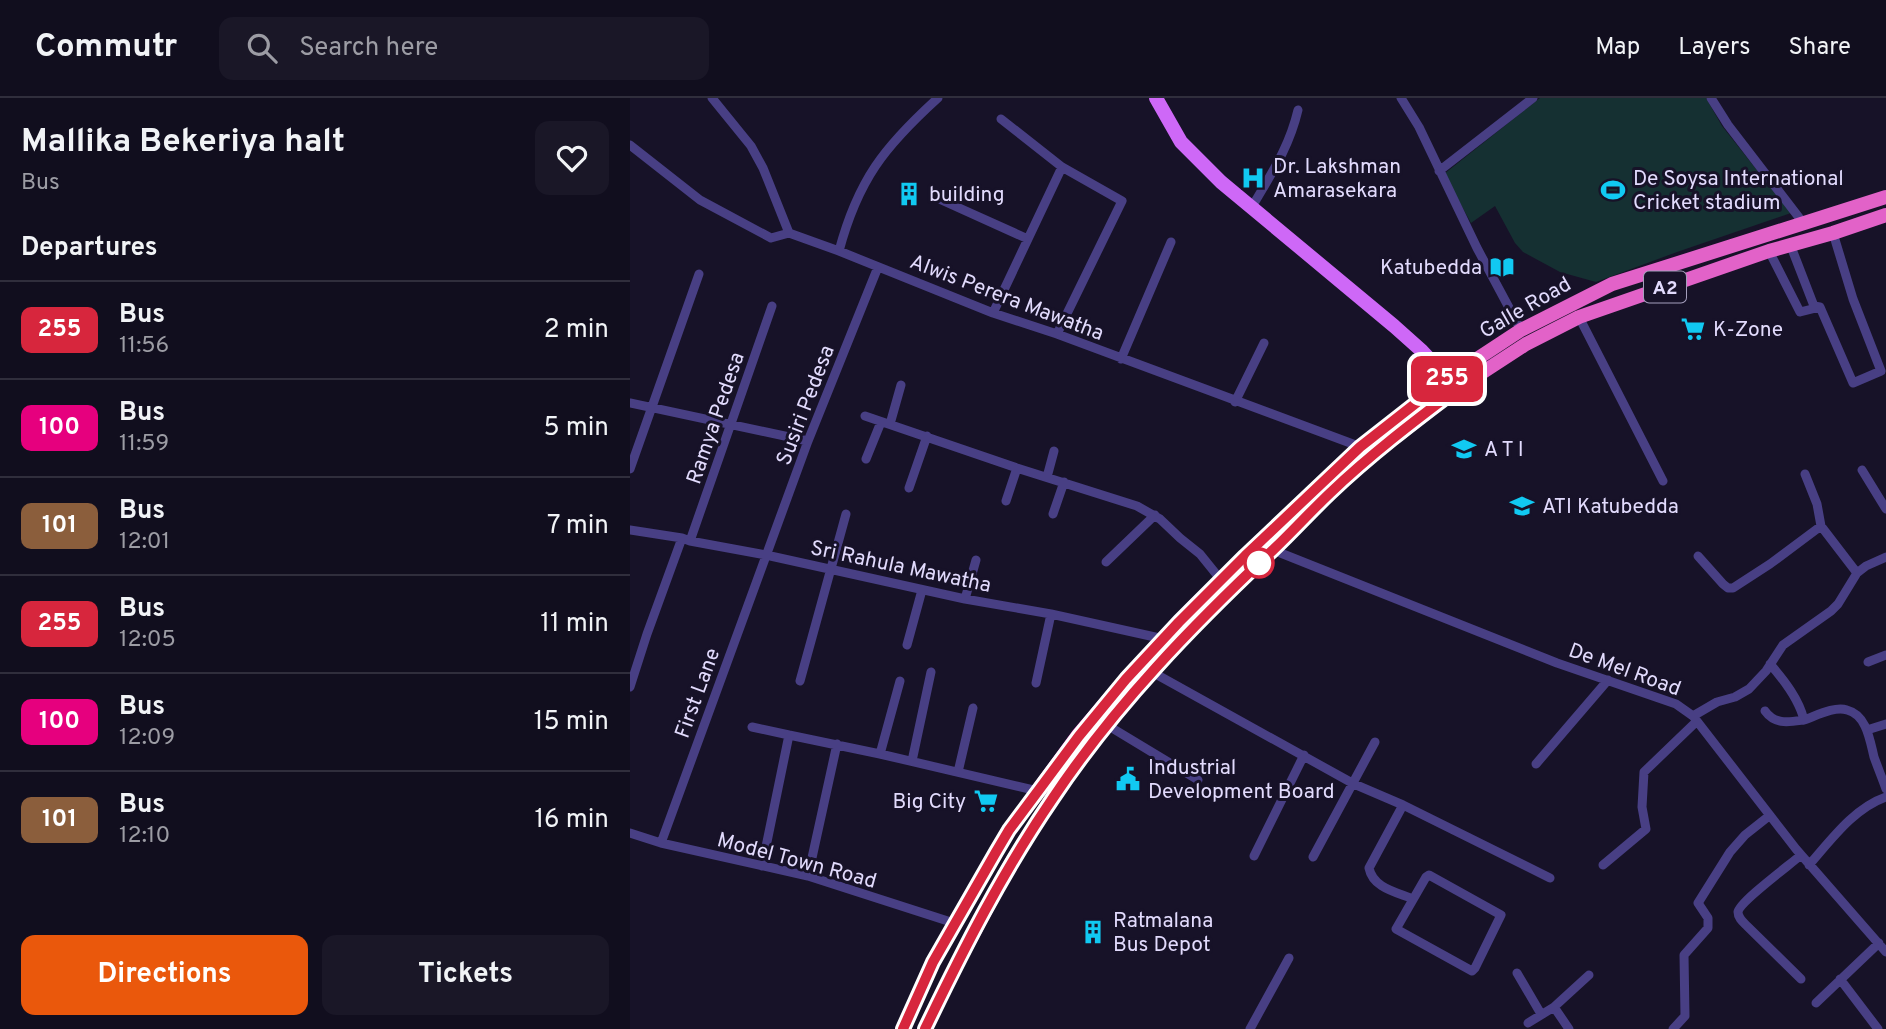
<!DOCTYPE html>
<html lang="en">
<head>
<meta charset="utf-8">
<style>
  :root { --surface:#110e1e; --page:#1a1727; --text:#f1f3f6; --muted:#9c9ca4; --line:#302e3c; --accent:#ea580c }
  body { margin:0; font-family:Overpass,sans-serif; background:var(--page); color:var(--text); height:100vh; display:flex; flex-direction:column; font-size:26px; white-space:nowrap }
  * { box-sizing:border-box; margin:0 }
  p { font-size:23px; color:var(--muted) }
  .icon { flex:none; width:38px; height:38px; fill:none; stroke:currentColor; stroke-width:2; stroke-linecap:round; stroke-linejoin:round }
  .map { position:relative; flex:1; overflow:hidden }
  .details { display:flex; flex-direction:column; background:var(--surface); width:630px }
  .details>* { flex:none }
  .badge { padding:0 14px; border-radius:10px; font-size:24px; line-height:46px }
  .map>.badge { position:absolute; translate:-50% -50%; box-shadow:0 0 0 4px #fff }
  h2 { padding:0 21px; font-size:26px; line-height:63px }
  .round { display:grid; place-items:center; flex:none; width:74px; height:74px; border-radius:14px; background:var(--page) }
  .head { display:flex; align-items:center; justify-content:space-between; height:119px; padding:0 21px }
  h1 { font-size:33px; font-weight:700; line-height:52px }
  .action { display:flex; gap:14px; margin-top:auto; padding:14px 21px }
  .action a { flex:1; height:80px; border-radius:14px; background:var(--accent); color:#fff; font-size:28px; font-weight:700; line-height:80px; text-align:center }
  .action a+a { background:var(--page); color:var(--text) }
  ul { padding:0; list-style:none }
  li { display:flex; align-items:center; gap:21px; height:98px; padding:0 21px; border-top:2px solid var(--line) }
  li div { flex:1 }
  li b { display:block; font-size:26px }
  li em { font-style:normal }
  li .badge { min-width:77px; font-weight:700; text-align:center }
  header { display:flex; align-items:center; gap:42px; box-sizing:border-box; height:98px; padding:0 35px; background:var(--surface); border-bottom:2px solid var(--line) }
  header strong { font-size:33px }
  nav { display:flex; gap:38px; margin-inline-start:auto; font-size:24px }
  .search { width:490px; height:63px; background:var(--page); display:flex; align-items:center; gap:18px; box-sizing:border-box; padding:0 24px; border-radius:14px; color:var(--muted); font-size:26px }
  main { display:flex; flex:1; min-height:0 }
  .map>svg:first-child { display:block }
</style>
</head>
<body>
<header>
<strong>Commutr</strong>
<div class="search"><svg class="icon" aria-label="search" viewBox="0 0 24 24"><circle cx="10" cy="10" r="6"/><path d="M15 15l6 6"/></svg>Search here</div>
<nav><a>Map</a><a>Layers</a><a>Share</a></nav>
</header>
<main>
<section class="details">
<div class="head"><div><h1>Mallika Bekeriya halt</h1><p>Bus</p></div><a class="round"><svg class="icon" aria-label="heart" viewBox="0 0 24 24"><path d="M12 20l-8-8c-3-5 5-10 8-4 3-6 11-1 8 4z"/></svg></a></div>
<h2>Departures</h2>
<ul>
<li><span class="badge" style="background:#d7263d;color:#fff">255</span><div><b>Bus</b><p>11:56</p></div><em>2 min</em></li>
<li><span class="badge" style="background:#e6007e;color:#fff">100</span><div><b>Bus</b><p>11:59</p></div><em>5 min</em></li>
<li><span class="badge" style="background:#8b5e3c;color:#fff">101</span><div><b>Bus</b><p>12:01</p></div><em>7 min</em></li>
<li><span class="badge" style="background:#d7263d;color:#fff">255</span><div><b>Bus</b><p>12:05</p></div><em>11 min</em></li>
<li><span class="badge" style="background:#e6007e;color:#fff">100</span><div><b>Bus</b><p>12:09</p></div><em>15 min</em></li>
<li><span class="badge" style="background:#8b5e3c;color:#fff">101</span><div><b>Bus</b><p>12:10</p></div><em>16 min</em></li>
</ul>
<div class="action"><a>Directions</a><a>Tickets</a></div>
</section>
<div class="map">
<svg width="1256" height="931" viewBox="0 0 1256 931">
  <rect width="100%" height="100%" fill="#171228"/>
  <path fill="#153032" d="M 910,0 L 1076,0 L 1092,28 L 1161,115 L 1047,154 L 966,184 L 930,174 L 893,154 L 885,145 L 865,108 L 841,125 L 814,76 Z"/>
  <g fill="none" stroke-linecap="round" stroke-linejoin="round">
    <path stroke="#483f84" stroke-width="9" d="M 82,0 L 121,48 L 133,70 L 159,135 L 209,153 L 363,215 L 427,236 L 731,349
      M 771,0 L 789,29 L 847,150 L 891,232
      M 1081,0 L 1098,27 L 1174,126
      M 371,21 L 432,69 L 492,103 L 427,236
      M 0,47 L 70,102 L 141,140 L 159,135
      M 809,73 L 903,0
      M 307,100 L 398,141
      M 622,109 C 641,76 659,50 668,12
      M 209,153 C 228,82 254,49 308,0
      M 1139,153 L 1170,214 L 1190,209 L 1184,208 L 1160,146
      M 1190,209 L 1223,285 L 1251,273 L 1223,201 L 1203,135
      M 363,215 L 432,69
      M 949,219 L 1033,383
      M 491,261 L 541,144
      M 605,304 L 634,245
      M 0,305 L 178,343
      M 235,318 L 387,370 L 507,408 L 530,421 L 550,440 L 570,456 L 591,482
      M 260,326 L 271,287
      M 236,361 L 251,324
      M 0,371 L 69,176
      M 1232,372 L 1256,411
      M 1175,376 L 1187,406 L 1191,428
      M 417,379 L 424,353
      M 279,390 L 297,338
      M 376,403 L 387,370
      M 423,416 L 434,384
      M 0,432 L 52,440 L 60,443 L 136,457 L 335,501 L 421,516 L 534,541
      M 60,443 L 142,208
      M 641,448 L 643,452 L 927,565 L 1046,606 L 1063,618 L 1166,751 L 1256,854
      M 1068,458 L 1093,486 L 1098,490 L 1103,490 L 1140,466 L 1191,428 L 1227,475
      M 476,464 L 525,417
      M 335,501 L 346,462
      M 277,547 L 292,492
      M 1238,564 L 1256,557
      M 1140,566 C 1154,582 1169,601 1174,622 C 1186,618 1204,608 1217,612 C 1237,617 1240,643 1244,659 C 1248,670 1252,680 1256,691
      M 522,574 L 724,686 L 773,707 L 920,780
      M 170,583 L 216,416
      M 406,585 L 421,516
      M 0,589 L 17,536 L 52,440
      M 1135,613 C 1145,627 1159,624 1174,622
      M 1063,618 L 1087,604 L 1105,599 L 1119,591 L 1136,573 L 1153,547 L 1201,513 L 1208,506 L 1227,475 L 1236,468 L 1256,459
      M 477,627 L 568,682
      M 122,629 L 159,637
      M 1237,632 L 1256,626
      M 250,656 L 270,583
      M 282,663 L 301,574
      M 906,666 L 978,582
      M 328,674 L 343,610
      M 773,707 L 739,770 C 743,790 766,794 783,801
      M 0,735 L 31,745 L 178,778 L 324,825
      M 31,745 L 178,343 L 248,169
      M 624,758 L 674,657
      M 683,759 L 745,644
      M 973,767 L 1016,731 L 1012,709 L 1014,674 L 1067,623
      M 1179,767 C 1201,742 1224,710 1256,699
      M 132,768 L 159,637 L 250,656 L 412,694
      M 799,777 L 871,817 L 845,870 L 842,873 L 766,831 L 796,779 Z
      M 178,778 L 207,646
      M 887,875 L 911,916
      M 1171,881 L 1117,828 C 1113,824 1108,820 1108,814 C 1109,804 1161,766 1171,757
      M 1210,881 L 1248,931
      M 1186,905 L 1249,845
      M 924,909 L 939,931
      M 898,925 L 924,909 L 959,877
      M 620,931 L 659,860
      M 1043,931 L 1055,918 L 1054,857 L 1078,830 L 1078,820 L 1068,805 L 1100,754 L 1115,737 L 1139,718"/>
    <path stroke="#ce68f7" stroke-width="14" d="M 526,0 L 551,44 L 591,84 L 764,228 L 792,253 L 825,288"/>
    <path stroke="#e262c8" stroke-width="14" d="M 273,931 L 303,864 L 366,754 L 379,732 L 448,637 L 496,581 L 565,507 L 731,349 L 818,280 L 891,232 L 982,186 L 1256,99
      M 295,931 L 326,868 L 381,765 L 423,699 L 462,646 L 506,591 L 573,519 L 700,395 L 741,358 L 827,291 L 896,246 L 949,219 L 1139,153 L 1203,135 L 1256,117"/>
  </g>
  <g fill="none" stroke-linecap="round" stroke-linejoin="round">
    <g stroke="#fff" stroke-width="16">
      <path id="line" d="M 273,931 L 303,864 L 366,754 L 379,732 L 449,638 L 496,581 L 549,524 L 615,458 L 730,349 L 818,280 L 827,291 C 783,324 740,357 700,395 C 681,413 663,433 644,451 C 563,527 485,607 423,700 C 373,773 333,852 295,931"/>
    </g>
    <use href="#line" stroke="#d7263d" stroke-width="10"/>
  </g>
  <defs>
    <g id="hospital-bare" transform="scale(1.89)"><path d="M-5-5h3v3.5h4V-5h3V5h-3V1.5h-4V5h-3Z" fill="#11c9f2" stroke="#171228" stroke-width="2.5" paint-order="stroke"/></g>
    <g id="stadium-bare" transform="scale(1.89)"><path d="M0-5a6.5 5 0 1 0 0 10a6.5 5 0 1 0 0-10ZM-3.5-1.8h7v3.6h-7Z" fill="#11c9f2" stroke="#171228" stroke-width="2.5" paint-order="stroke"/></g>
    <g id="building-bare" transform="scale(1.89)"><path d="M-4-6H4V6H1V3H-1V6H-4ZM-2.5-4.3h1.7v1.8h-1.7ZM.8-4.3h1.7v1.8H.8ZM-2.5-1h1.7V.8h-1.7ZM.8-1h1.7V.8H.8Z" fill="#11c9f2" stroke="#171228" stroke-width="2.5" paint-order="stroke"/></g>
    <g id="library-bare" transform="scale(1.89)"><path d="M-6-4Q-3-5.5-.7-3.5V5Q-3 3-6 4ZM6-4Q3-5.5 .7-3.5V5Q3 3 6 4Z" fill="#11c9f2" stroke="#171228" stroke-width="2.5" paint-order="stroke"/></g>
    <g id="supermarket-bare" transform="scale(1.89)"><path d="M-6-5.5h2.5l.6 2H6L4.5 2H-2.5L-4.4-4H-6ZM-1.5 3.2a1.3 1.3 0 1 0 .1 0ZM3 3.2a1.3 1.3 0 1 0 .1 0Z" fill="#11c9f2" stroke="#171228" stroke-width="2.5" paint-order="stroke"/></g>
    <g id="school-bare" transform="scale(1.89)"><path d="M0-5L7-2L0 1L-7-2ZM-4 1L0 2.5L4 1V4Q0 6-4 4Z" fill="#11c9f2" stroke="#171228" stroke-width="2.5" paint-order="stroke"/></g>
    <g id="university-bare" transform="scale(1.89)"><path d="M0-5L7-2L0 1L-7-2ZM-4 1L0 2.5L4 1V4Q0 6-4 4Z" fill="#11c9f2" stroke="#171228" stroke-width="2.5" paint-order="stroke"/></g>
    <g id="civic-bare" transform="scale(1.89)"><path d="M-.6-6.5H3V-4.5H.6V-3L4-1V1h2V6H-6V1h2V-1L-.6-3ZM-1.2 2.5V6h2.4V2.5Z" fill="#11c9f2" stroke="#171228" stroke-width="2.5" paint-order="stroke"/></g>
  </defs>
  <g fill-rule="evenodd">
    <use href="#hospital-bare" x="623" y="80"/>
    <use href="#stadium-bare" x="983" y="92"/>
    <use href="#building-bare" x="279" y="96"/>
    <use href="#library-bare" x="872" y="169"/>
    <use href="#supermarket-bare" x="1063" y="231"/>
    <use href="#school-bare" x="834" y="351"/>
    <use href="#university-bare" x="892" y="408"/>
    <use href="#civic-bare" x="498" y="681"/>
    <use href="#supermarket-bare" x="356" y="703"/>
    <use href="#building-bare" x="463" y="834"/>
  </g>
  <circle fill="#fff" stroke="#d7263d" stroke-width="3.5" cx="629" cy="465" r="14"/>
  <g text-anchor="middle" stroke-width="6" stroke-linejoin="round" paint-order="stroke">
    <rect fill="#171228" stroke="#a59fbd" stroke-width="2" x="1014" y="173.5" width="42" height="31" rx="5"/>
    <g font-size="19" font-weight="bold" fill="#e2dbfd">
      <text x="1035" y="196">A2</text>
    </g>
    <g font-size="21" fill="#e2dbfd" stroke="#171228" text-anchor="start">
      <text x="643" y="75">Dr. Lakshman<tspan x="643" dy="24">Amarasekara</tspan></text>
      <text x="1003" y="87">De Soysa International<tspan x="1003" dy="24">Cricket stadium</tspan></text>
      <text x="299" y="103">building</text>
      <text x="852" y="176" text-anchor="end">Katubedda</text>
      <text x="1083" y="238">K-Zone</text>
      <text x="854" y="358">A T I</text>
      <text x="912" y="415">ATI Katubedda</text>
      <text x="518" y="676">Industrial<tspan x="518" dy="24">Development Board</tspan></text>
      <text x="336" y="710" text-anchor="end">Big City</text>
      <text x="483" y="829">Ratmalana<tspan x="483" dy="24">Bus Depot</tspan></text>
    </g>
    <g font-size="21" fill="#e2dbfd" stroke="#171228">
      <text transform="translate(377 199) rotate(21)" y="7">Alwis Perera Mawatha</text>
      <text transform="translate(895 209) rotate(-30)" y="7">Galle Road</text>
      <text transform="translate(175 307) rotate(-69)" y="7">Susiri Pedesa</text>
      <text transform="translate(85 320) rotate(-71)" y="7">Ramya Pedesa</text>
      <text transform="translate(271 468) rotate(12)" y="7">Sri Rahula Mawatha</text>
      <text transform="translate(995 571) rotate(20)" y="7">De Mel Road</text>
      <text transform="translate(67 595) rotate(-70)" y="7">First Lane</text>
      <text transform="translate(167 762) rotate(15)" y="7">Model Town Road</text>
    </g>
  </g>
</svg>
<b class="badge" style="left:817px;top:281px;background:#d7263d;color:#fff">255</b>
</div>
</main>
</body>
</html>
